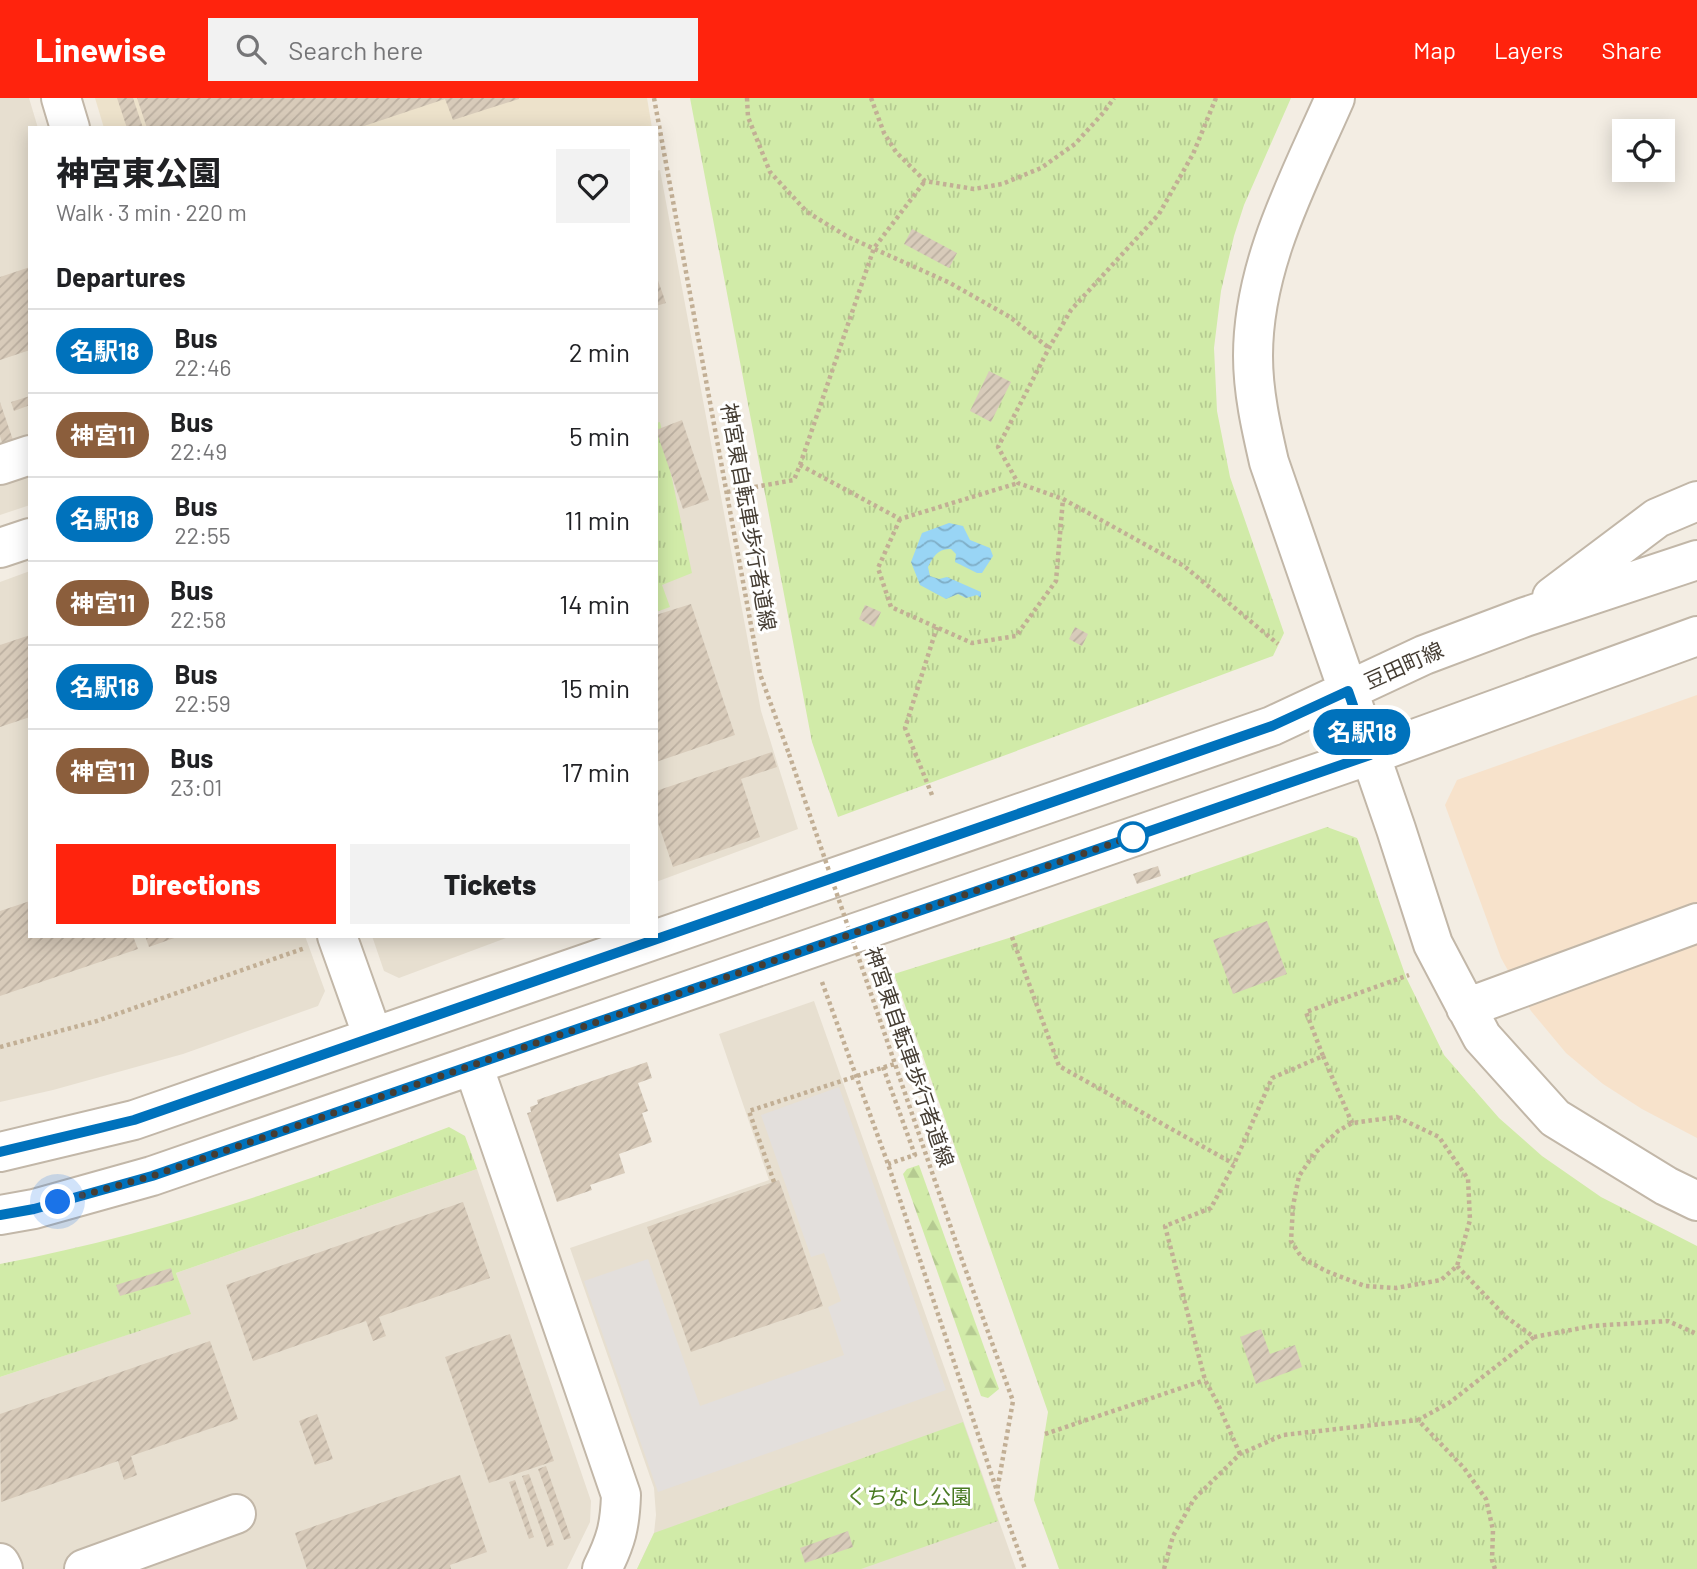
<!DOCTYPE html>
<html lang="en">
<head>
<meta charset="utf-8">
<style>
  :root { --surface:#fff; --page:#f2f2f2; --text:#202124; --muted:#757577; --line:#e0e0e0; --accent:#ff230d }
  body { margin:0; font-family:Barlow,"Noto Sans JP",sans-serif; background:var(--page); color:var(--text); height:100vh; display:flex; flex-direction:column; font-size:26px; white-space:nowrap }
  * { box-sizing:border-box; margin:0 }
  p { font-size:23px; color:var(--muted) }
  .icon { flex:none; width:38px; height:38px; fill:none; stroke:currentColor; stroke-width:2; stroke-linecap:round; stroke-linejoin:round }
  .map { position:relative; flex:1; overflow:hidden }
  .details { position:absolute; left:28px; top:28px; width:630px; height:812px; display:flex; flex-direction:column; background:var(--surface); border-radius:0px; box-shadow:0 4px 18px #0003 }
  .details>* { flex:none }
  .badge { padding:0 14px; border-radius:23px; font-size:24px; line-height:46px }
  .controls { position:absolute; left:1612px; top:21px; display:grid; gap:14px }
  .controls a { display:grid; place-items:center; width:63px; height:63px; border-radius:0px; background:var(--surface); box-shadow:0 4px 18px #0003; font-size:35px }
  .you { position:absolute; width:35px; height:35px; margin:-18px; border:5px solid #fff; border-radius:50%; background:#1a73e8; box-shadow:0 0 0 10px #1a73e833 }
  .map>.badge { position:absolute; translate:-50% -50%; box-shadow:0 0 0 4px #fff }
  h2 { padding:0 28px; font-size:26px; line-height:63px }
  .round { display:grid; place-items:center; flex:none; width:74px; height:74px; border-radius:0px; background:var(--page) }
  .head { display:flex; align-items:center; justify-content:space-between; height:119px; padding:0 28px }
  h1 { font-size:33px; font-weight:800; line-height:52px }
  .button { display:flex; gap:14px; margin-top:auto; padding:14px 28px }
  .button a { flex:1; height:80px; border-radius:0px; background:var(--accent); color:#fff; font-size:28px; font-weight:800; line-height:80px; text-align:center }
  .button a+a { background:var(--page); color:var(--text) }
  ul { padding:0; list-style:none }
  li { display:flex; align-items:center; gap:21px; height:84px; padding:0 28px; border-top:2px solid var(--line) }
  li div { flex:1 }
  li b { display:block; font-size:26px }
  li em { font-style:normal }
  li .badge { min-width:77px; font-weight:700; text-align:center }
  header { display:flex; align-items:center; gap:42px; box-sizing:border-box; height:98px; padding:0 35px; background:var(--accent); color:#fff }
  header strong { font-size:33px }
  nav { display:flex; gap:38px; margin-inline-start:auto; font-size:24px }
  .search { width:490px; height:63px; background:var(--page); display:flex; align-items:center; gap:18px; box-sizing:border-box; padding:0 24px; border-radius:0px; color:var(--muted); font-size:26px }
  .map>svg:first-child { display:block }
</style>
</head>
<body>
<header>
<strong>Linewise</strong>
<div class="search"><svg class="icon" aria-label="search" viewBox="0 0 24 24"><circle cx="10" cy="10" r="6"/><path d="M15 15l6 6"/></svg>Search here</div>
<nav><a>Map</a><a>Layers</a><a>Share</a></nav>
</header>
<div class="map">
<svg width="1697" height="1471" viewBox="0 0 1697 1471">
  <defs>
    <pattern id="forest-firs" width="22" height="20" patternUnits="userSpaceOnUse" patternTransform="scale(1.75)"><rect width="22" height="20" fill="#d1eba8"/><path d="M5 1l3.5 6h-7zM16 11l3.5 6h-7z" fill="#b5ca91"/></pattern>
    <pattern id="park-tufts" width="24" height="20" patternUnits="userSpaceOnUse" patternTransform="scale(1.75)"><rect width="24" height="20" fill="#d1eba8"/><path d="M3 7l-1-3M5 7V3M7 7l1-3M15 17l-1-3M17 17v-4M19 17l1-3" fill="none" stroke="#b5ca91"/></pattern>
    <pattern id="water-waves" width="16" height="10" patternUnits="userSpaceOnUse" patternTransform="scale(1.75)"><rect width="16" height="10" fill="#99d5f5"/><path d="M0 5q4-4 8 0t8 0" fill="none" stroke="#7faec7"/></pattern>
    <pattern id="building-hatch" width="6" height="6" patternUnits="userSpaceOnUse" patternTransform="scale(1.75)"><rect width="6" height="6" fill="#d8cbba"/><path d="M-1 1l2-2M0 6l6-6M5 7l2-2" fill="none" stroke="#bbafa0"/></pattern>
  </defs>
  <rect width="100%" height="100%" fill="#f3ede3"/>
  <path fill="#e7dfd0" d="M 0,0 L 29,0 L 38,30 L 30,30 L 30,407 L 0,417 Z
    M 660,72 L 761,613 L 798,731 L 656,784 L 656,73 Z
    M 30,473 L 30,838 L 305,838 L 325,893 L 318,908 L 183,956 L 53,992 L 0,1004 L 0,484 Z
    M 372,838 L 511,838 L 399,880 L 384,873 Z
    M 814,903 L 1016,1471 L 637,1471 L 654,1435 L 656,1417 L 654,1390 L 570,1150 L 769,1082 L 719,936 Z
    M 477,1071 L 591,1403 L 590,1424 L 567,1471 L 0,1471 L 0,1279 L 190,1216 L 176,1175 Z"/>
  <path fill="#f7e2cb" d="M 1697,597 L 1697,1040 L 1642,1011 L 1603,986 L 1566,955 L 1531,913 L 1501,860 L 1445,707 L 1457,682 Z"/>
  <path fill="#ede2cb" d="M 95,0 L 647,0 L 652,30 L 104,30 Z"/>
  <path fill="url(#forest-firs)" d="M 919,1067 L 999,1291 L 988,1300 L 981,1298 L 903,1076 L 907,1071 Z"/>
  <path fill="url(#park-tufts)" d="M 690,0 L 1291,0 L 1244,107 L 1234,138 L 1221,193 L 1214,250 L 1217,313 L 1230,379 L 1284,535 L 1273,558 L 838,719 L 812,644 Z
    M 660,324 L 692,475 L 662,487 L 670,509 L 656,514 L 656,325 Z
    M 1327,729 L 1357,740 L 1406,879 L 1444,957 L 1499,1020 L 1542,1058 L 1601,1099 L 1697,1148 L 1697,1471 L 1059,1471 L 1034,1402 L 1048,1314 L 894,876 L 1012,839 Z
    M 449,1029 L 465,1038 L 477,1071 L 176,1175 L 191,1216 L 0,1279 L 0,1166 C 92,1148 184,1123 273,1093 C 333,1073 391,1051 449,1029 Z
    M 963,1324 L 998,1423 L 861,1471 L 637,1471 L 654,1435 Z"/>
  <path fill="#e3dfdc" d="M 839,989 L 946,1292 L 658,1394 L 584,1183 L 648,1161 L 700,1308 L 844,1257 L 828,1209 L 841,1203 L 824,1155 L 811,1159 L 761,1017 Z"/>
  <path fill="url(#water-waves)" d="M 949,425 L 963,428 L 970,442 L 990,450 L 993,458 L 982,475 L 977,475 L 955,464 L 956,456 L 951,451 C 938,450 933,459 928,469 L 930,478 L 939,481 L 947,479 L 981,494 L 981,500 L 977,497 L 966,500 L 958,496 L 946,501 L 920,487 L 911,464 L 922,435 Z"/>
  <path fill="url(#building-hatch)" d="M 117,0 L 133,0 L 143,30 L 127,30 Z
    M 137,0 L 519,0 L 519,1 L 453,22 L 445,1 L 358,30 L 147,30 Z
    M 912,131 L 957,155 L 949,170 L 904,146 Z
    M 30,169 L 30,252 L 0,262 L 0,179 Z
    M 656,177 L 666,205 L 656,208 Z
    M 989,273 L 1011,284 L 991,324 L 970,313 Z
    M 30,298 L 30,307 L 14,313 L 11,304 Z
    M 0,304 L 13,342 L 2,345 L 0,338 Z
    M 682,322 L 709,402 L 683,411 L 656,332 Z
    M 691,506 L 735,637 L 656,664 L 656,517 Z
    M 865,507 L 881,514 L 874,529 L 859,521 Z
    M 1075,529 L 1088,536 L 1082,548 L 1069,541 Z
    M 30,537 L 30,619 L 0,629 L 0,547 Z
    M 772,654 L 777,669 L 741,681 L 760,739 L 673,769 L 656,719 L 656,693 Z
    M 1158,768 L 1161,778 L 1137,786 L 1133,776 Z
    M 30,803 L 30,838 L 133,838 L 138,851 L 0,898 L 0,813 Z
    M 1267,823 L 1287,876 L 1233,896 L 1213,842 Z
    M 145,838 L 177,838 L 177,839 L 149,849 Z
    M 647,964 L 652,980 L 638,985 L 648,1013 L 642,1015 L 652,1044 L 619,1056 L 625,1075 L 590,1087 L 592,1092 L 557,1104 L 527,1015 L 531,1014 L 530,1009 L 538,1006 L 537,1002 Z
    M 779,1082 L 823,1208 L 691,1254 L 647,1129 Z
    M 463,1104 L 490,1180 L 379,1219 L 386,1238 L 373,1243 L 366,1223 L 253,1263 L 226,1187 Z
    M 171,1170 L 174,1182 L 120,1198 L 116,1187 Z
    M 1261,1231 L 1270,1256 L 1295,1247 L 1302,1269 L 1256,1286 L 1240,1239 Z
    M 510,1236 L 554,1363 L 489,1385 L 445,1259 Z
    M 210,1243 L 238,1321 L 131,1358 L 137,1377 L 124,1382 L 118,1363 L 1,1404 L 0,1316 Z
    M 317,1316 L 333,1361 L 315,1367 L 299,1323 Z
    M 546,1368 L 571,1440 L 564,1442 L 538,1371 Z
    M 529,1376 L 554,1447 L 547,1449 L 522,1378 Z
    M 460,1377 L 487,1454 L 450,1467 L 451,1471 L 307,1471 L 295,1435 Z
    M 515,1382 L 534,1439 L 529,1441 L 509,1384 Z
    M 848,1433 L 853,1449 L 805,1465 L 800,1450 Z"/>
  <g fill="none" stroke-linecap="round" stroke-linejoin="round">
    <g stroke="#c2b7a8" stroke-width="42">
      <path id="minor" d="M 61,0 L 70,30
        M 1335,0 C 1299,82 1253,166 1253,258 C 1253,294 1261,329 1269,364 L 1396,731 L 1433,846 L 1482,939 L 1555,1020 L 1666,1088 L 1697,1103
        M 0,367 L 30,357
        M 0,450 L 30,440
        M 1552,499 L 1657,420 L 1697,403
        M 337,838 L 373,939
        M 1466,910 L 1697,825
        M 473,967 L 621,1397 C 620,1428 616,1443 602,1471
        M 0,1054 L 134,1022 L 1272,628 L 1424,557 L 1525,519 L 1697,462
        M 0,1117 L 34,1111 L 152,1078 L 1370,657 L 1697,538
        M 0,1465 L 3,1471
        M 84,1471 L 236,1416"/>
    </g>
    <path stroke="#c2af95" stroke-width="4.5" stroke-dasharray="3.5 3.5" stroke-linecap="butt" d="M 654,0 L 760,576 L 789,656
      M 747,0 L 748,19 L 770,74 L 807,114 L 848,139 L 950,185 L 1010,219 L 1049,250
      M 871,0 L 884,35 L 896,54 L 925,83 L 974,91 L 1002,86 L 1041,70 L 1075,46 L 1104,14 L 1114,0
      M 1216,0 L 1193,56 L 1159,116 L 1071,212 L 1049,250 L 998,349 L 1018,385 L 1063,401 L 1184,468 L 1278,546
      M 800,367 L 874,150 L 925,83
      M 727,394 L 794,382 L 800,367 L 900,421 L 1018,385
      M 900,421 L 878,470 L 891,509 L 972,545 L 1016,538 L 1056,483 L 1063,401
      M 932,697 L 905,630 L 937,529
      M 1012,839 L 1059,968 L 1234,1066
      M 822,884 L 888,1066 L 997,1393
      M 0,949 L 97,923 L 305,850
      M 1323,958 L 1352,1025
      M 883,969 L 915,1057 L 888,1066
      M 1397,1019 L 1439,1039 L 1468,1081 L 1470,1122 L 1457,1168 L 1441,1182 L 1396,1190 L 1365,1188 L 1326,1173 L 1302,1160 L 1291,1143 L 1293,1108 L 1299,1078 L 1314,1056 L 1338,1033 L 1352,1025 Z
      M 961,1159 L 1013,1303 L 997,1393 L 1025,1471
      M 1457,1168 L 1506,1219 L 1534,1239 L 1592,1228 L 1668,1223 L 1697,1236
      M 1045,1336 L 1205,1282
      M 1240,1356 L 1217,1304 L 1205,1282 L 1165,1128 L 1211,1110 L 1234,1066 L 1272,980 L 1323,958 L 1306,914 L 1409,877
      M 1164,1471 L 1173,1438 L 1194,1401 L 1240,1356 L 1283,1337 L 1418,1322
      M 1495,1471 L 1492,1462 L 1493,1432 L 1486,1401 L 1464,1370 L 1418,1322 L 1449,1305 L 1534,1239"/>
    <use href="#minor" stroke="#fff" stroke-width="38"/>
    <path stroke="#c2af95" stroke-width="4.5" stroke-dasharray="3.5 3.5" stroke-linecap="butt" d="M 789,656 L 961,1159
      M 774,1084 L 749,1013 L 894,966"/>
  </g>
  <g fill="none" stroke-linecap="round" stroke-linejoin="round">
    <g stroke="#fff" stroke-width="16">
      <path id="line" d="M 0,1054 L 134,1022 L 1272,628 L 1348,593 L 1370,657 L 152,1078 L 34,1111 L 0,1117"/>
    </g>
    <use href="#line" stroke="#0072bc" stroke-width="10"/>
    <path stroke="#453d33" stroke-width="7" stroke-dasharray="0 12.6" d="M 58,1104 L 152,1078 L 1140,736 L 1133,739"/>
  </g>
  <circle fill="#fff" stroke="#0072bc" stroke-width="3.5" cx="1133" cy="739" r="14"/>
  <g text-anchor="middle" stroke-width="6" stroke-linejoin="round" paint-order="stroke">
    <g font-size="21" fill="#453d33" stroke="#fff">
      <text transform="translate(748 419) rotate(80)" y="7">神宮東自転車歩行者道線</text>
      <text transform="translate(1404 568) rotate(-24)" y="7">豆田町線</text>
      <text transform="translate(909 959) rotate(71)" y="7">神宮東自転車歩行者道線</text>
    </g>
    <g font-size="21" fill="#497a22" stroke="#fff">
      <text x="909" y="1406">くちなし公園</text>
    </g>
  </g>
</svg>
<div class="controls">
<a><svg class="icon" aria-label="locate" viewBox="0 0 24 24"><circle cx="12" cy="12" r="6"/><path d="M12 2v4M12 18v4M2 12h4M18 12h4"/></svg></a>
</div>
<div class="you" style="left:58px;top:1104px"></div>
<b class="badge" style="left:1362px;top:634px;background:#0072bc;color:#fff">名駅18</b>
<section class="details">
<div class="head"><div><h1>神宮東公園</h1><p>Walk · 3 min · 220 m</p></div><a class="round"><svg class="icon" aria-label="heart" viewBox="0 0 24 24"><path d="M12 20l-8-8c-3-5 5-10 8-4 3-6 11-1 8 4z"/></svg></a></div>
<h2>Departures</h2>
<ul>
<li><span class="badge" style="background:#0072bc;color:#fff">名駅18</span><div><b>Bus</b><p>22:46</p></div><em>2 min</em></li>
<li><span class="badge" style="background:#8b5e3c;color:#fff">神宮11</span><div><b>Bus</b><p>22:49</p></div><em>5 min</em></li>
<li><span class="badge" style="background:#0072bc;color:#fff">名駅18</span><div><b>Bus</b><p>22:55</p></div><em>11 min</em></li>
<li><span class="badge" style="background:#8b5e3c;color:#fff">神宮11</span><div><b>Bus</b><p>22:58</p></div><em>14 min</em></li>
<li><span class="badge" style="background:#0072bc;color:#fff">名駅18</span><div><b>Bus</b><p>22:59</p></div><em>15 min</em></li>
<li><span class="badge" style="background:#8b5e3c;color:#fff">神宮11</span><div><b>Bus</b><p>23:01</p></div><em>17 min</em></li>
</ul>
<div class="button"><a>Directions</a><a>Tickets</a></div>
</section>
</div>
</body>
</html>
